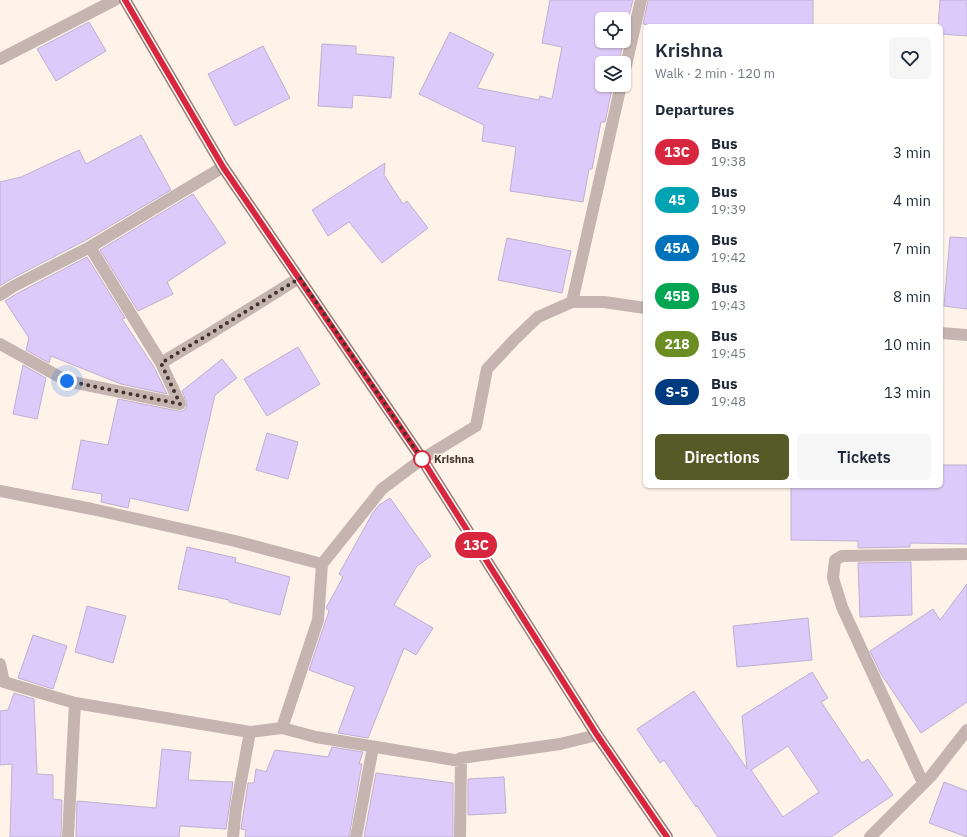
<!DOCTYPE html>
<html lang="en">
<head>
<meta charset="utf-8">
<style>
  :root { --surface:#fff; --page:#f6f6f7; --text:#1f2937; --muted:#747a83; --accent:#565a27 }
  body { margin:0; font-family:"IBM Plex Sans",sans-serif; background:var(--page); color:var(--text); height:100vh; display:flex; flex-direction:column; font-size:15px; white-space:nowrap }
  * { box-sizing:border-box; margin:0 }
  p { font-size:13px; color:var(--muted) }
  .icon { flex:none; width:22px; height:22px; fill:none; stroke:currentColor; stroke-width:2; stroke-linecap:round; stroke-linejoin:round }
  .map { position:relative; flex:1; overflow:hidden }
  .details { position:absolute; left:643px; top:24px; width:300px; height:464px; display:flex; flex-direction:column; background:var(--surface); border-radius:6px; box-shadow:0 1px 3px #0004 }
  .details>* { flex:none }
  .badge { padding:0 8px; border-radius:13px; font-size:14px; line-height:26px }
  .controls { position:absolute; left:595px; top:12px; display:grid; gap:8px }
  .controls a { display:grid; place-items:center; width:36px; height:36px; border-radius:6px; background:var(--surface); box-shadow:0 1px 3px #0004; font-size:20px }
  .you { position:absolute; width:20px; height:20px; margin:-10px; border:3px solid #fff; border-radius:50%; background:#1a73e8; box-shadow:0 0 0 6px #1a73e833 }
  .map>.badge { position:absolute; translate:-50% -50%; box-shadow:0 0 0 2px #fff }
  h2 { padding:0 12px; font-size:15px; line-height:36px }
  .round { display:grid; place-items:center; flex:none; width:42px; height:42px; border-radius:6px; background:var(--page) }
  .head { display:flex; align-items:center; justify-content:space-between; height:68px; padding:0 12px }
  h1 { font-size:19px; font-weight:600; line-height:30px }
  .button { display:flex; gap:8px; margin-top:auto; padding:8px 12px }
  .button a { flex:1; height:46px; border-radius:6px; background:var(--accent); color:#fff; font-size:16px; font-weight:600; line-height:46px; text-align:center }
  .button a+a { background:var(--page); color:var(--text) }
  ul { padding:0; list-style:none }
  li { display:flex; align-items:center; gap:12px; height:48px; padding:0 12px }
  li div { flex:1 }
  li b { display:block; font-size:15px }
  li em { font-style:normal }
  li .badge { min-width:44px; font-weight:700; text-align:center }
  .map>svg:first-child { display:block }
</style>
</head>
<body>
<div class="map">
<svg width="967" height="837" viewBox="0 0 967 837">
  <rect width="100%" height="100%" fill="#fff2e8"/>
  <path fill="#decafa" stroke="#beb0d1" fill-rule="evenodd" d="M 550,0 L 633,0 L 624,35 L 624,19 L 602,19 L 602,41 L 623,41 L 619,63 L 602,63 L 602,85 L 613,85 L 605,122 L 601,122 L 592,169 L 589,169 L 583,202 L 510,191 L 516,147 L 482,141 L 484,125 L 419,94 L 450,32 L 494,54 L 477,88 L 539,100 L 540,96 L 552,99 L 562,47 L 542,43 Z
    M 648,0 L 813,0 L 813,26 L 661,26 L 643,24 Z
    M 940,0 L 967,0 L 967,36 L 941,34 L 941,26 L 938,26 Z
    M 89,22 L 106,51 L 56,81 L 37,49 Z
    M 322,44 L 356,46 L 356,54 L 394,57 L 391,98 L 353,95 L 352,108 L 318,106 Z
    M 263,46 L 290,98 L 235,126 L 208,74 Z
    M 141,135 L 171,190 L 86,240 L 11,279 L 0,286 L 0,182 L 21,177 L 79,150 L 86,164 Z
    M 385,163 L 384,175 L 403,204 L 407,201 L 428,228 L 382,263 L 349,222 L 328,236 L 312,210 Z
    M 193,194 L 226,243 L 167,282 L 173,294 L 138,311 L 100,250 Z
    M 950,237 L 967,238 L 967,309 L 944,306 Z
    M 507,238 L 571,251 L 562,293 L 498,280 Z
    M 87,257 L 125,318 L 122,319 L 154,367 L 167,394 L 121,384 L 51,356 L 49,363 L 26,350 L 29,338 L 5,301 L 18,293 Z
    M 298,347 L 320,384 L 267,416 L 244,379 Z
    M 222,359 L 237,378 L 215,395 L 188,511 L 130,498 L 128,508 L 101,502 L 102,494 L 72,489 L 81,440 L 108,445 L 118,399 L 178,411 L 183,411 L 186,408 L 187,404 L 182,391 Z
    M 23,365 L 46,378 L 37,419 L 13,414 Z
    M 267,433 L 298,442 L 288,479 L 256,470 Z
    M 941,465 L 967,465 L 967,544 L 910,543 L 910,547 L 858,548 L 858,541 L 791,540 L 791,486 L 941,486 Z
    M 390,498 L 431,556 L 417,566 L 394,605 L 433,628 L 416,655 L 404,648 L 368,738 L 338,733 L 355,687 L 309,670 L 329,611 L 326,608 L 343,577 L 339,574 L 371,516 L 371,515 L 379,505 Z
    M 187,547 L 236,558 L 235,562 L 290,577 L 280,615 L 229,602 L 229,600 L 178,589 Z
    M 911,562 L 912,615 L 860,617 L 858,563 Z
    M 967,584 L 967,702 L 921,733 L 881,674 L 870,651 L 933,609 L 940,620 Z
    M 87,606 L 126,616 L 113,663 L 75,652 Z
    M 808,618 L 812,660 L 737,667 L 733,626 Z
    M 33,635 L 67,646 L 53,689 L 18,678 Z
    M 812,672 L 828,698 L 821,702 L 862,763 L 868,759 L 893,795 L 831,837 L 718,837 L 697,806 L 696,807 L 664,760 L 660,763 L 637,729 L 694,691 L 747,769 L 742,716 ZM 788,746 L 819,792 L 783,817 L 751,770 Z
    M 14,693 L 34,699 L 37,774 L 53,775 L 53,799 L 62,800 L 61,837 L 10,837 L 12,764 L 0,765 L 0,711 L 8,710 Z
    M 332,747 L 363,752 L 359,764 L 362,764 L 349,837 L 245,837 L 246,830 L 241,829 L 248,783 L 254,783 L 256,769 L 266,772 L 275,750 L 328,757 Z
    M 162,749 L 191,752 L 188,780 L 233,782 L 226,829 L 180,826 L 179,837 L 76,837 L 77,801 L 156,808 Z
    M 376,773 L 453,783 L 453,837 L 364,837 Z
    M 504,777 L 506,813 L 468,815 L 468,779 Z
    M 944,782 L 967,791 L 967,837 L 929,823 Z"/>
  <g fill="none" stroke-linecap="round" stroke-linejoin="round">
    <path stroke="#c5b4af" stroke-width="12" d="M 0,59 L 115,0
      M 624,74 L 641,0
      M 0,295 L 14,286 L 90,247 L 223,167
      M 572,302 L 621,85
      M 941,333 L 967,335
      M 0,344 L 67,381 L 180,404 L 161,363 L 90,247
      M 161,363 L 206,336 L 299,278
      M 0,491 L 92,509 L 235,541 L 322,564
      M 0,664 L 4,682 L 75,703 L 250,732 L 282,728 L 316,737 L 460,761 L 461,758 L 560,744 L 597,735
      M 282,728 L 318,620 L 322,564 L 382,489 L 422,459 L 476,426 L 487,369 L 515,339 L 538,317 L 572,302 L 604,302 L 645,308
      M 923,783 L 842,607 L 833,578 L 835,560 L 842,556 L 967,554
      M 68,837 L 75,703
      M 233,837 L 236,808 L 250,732
      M 356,837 L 373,747
      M 460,837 L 461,758
      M 870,837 L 931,776 L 967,730"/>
    <path stroke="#9c7d75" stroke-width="12" d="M 125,0 L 223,167 L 422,459 L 597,735 L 667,837"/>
  </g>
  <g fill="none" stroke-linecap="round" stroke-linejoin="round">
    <g stroke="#fff" stroke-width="9">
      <path id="line" d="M 125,0 L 223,167 L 422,459 L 597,735 L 667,837"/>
    </g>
    <use href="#line" stroke="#d7263d" stroke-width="6"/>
    <path stroke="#40352b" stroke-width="4" stroke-dasharray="0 7.2" d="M 67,381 L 180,404 L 161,363 L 206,336 L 300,278 L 422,459"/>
  </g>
  <circle fill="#fff" stroke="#d7263d" stroke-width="2" cx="422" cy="459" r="8"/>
  <g text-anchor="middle" stroke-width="3" stroke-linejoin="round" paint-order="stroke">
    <g font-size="11" font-weight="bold" fill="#40352b" stroke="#fff2e8" text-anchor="start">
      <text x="434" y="463">Krishna</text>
    </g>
  </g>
</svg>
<div class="controls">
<a><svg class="icon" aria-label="locate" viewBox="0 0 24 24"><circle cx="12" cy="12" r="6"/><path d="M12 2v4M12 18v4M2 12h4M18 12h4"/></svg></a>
<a><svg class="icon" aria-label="layers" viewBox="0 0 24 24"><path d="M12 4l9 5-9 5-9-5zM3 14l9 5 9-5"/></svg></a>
</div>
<div class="you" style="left:67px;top:381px"></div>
<b class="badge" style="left:476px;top:545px;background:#d7263d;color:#fff">13C</b>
<section class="details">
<div class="head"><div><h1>Krishna</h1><p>Walk · 2 min · 120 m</p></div><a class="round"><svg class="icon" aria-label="heart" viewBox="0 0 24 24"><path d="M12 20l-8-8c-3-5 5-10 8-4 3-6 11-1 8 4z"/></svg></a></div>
<h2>Departures</h2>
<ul>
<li><span class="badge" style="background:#d7263d;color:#fff">13C</span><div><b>Bus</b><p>19:38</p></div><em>3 min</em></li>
<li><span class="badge" style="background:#00a3b4;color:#fff">45</span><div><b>Bus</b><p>19:39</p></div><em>4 min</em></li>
<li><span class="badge" style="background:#0072bc;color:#fff">45A</span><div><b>Bus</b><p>19:42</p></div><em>7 min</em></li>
<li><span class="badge" style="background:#00a651;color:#fff">45B</span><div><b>Bus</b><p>19:43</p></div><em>8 min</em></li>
<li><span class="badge" style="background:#6b8e23;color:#fff">218</span><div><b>Bus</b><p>19:45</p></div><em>10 min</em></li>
<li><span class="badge" style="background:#003b80;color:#fff">S-5</span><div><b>Bus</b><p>19:48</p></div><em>13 min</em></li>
</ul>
<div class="button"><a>Directions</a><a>Tickets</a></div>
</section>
</div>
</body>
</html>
